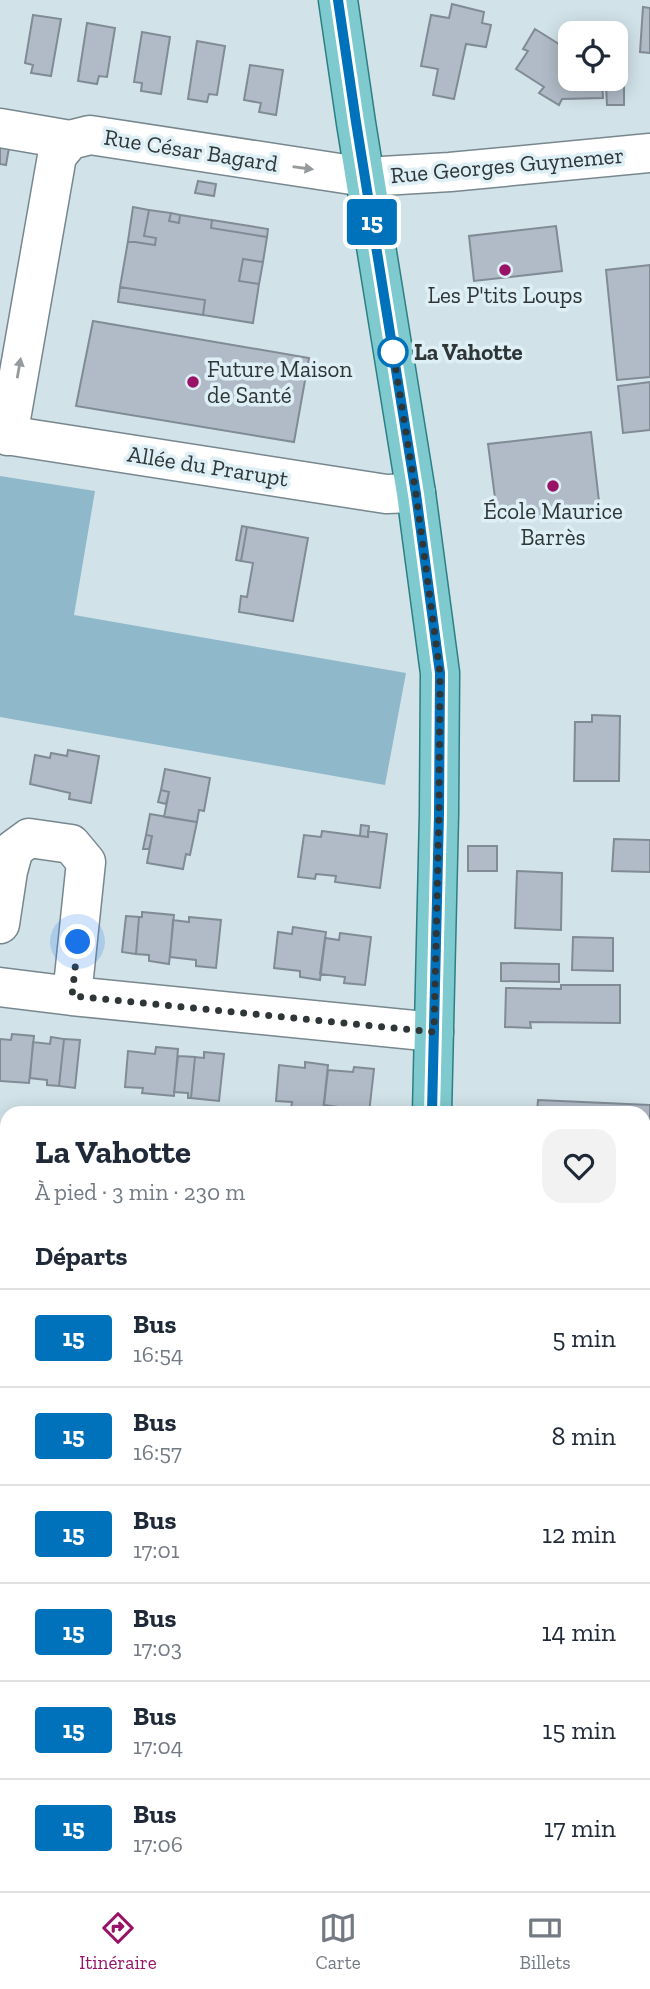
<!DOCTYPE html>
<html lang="fr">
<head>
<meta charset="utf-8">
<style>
  :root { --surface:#fff; --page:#f2f2f3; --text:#1f2937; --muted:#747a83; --line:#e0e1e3; --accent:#981368 }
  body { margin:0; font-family:"Zilla Slab",serif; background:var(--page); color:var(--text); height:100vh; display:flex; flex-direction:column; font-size:26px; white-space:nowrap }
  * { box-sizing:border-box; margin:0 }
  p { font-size:23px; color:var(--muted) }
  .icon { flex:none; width:38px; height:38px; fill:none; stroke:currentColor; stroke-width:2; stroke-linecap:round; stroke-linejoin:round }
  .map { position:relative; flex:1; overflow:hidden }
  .drawer { position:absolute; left:0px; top:1106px; width:651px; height:786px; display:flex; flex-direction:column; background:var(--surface); border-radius:21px 21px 0 0; box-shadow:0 4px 18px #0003 }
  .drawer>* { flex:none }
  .badge { padding:0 14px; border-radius:5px; font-size:24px; line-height:46px }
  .buttons { position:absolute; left:558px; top:21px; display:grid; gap:14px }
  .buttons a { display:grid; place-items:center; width:70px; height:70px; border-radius:14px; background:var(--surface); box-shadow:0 4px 18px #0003; font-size:35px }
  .you { position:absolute; width:35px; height:35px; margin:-18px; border:5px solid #fff; border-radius:50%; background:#1a73e8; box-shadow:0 0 0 10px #1a73e833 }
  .map>.badge { position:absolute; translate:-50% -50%; box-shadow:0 0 0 4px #fff }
  h2 { padding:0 35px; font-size:26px; line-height:63px }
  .round { display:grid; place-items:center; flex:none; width:74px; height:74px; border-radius:21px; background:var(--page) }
  .summary { display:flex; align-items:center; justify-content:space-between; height:119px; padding:0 35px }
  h1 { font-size:33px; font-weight:700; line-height:52px }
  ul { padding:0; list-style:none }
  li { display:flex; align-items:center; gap:21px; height:98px; padding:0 35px; border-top:2px solid var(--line) }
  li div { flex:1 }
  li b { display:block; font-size:26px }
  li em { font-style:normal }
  li .badge { min-width:77px; font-weight:700; text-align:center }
  .menu { display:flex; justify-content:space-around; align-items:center; height:98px; border-top:2px solid var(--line); background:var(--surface); font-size:19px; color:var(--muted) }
  .menu a { display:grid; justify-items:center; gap:4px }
  .menu .current { color:var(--accent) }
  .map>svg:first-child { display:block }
</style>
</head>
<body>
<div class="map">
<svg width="650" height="1891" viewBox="0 0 650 1891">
  <rect width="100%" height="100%" fill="#d1e2e9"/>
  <path fill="#8fb9cb" d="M 0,476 L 95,491 L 74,615 L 406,673 L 385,785 L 0,717 Z"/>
  <path fill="#b0bbc7" stroke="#818b96" stroke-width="2" d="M 452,4 L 484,12 L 482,23 L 491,25 L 486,47 L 466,44 L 454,99 L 433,95 L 438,69 L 421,66 L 431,15 L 449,18 Z
    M 643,7 L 650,8 L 650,53 L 640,52 Z
    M 33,15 L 61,19 L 51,76 L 31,73 L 33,65 L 25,63 Z
    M 87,23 L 115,28 L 107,77 L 99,76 L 97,84 L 78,81 Z
    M 535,29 L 570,51 L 570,79 L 602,79 L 603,98 L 562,99 L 559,105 L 539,93 L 544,87 L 516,69 L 528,51 L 523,49 Z
    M 142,32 L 170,37 L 161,94 L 141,91 L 142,83 L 134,82 Z
    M 197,41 L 225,46 L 217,95 L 209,94 L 207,102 L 188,99 Z
    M 250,65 L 283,70 L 276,115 L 259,112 L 261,103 L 244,100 Z
    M 624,85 L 624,105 L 607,105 L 606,86 Z
    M 0,147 L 9,148 L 6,165 L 0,164 Z
    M 198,181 L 216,184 L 214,196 L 195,193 Z
    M 133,207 L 149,210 L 144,236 L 156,238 L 155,245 L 128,241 Z
    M 149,210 L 171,213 L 169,221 L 179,223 L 180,215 L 212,220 L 211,228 L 267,237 L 263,262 L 243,259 L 239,281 L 259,284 L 253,323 L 203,315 L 205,300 L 120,287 L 128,241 L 155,245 L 156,238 L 144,236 Z
    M 171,213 L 180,215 L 179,223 L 169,221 Z
    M 212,220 L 268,229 L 267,237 L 211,228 Z
    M 556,226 L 562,271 L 474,281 L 469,236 Z
    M 243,259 L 263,262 L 259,284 L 239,281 Z
    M 650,265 L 650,377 L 617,380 L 606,270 Z
    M 120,287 L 205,300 L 203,315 L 118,302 Z
    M 93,321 L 309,358 L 294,442 L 76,406 Z
    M 650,382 L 650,430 L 623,433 L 618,386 Z
    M 591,432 L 600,510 L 498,521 L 488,444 Z
    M 242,526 L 247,527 L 241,561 L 236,560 Z
    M 247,527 L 308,538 L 293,621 L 239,612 L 241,596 L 247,597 L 253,563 L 241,561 Z
    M 592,715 L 620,716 L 619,781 L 574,781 L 575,722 L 592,722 Z
    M 68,750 L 99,756 L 91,803 L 69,799 L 70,793 L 30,784 L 35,755 L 50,758 L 51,753 L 67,756 Z
    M 165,769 L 210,778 L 204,811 L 199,810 L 197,822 L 164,817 L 169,792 L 161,790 Z
    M 161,790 L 169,792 L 166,804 L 158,802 Z
    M 150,814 L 197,822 L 190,855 L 186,854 L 183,869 L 147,863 L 152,836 L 146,835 Z
    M 361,825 L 369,826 L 368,837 L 360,836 Z
    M 322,831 L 368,837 L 368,831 L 387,834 L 380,888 L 335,882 L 336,876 L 316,874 L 315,879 L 298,877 L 304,835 L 321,837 Z
    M 146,835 L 152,836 L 149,849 L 143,849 Z
    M 614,839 L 650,840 L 650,872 L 612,871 Z
    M 468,846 L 497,846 L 497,871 L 468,871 Z
    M 517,871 L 562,873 L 561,930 L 515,928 Z
    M 142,912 L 174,915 L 169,964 L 149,961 L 149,955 L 136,954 L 139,917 L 142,917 Z
    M 126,916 L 139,917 L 136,954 L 122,952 Z
    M 189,917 L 221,920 L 216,968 L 196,966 L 196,960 L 170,957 L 173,920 L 189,922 Z
    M 293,927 L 326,932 L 320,980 L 300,977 L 300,971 L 274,968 L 278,932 L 292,934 Z
    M 340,933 L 371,937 L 365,985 L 344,983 L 345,977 L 320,974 L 325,938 L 339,940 Z
    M 573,937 L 613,938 L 613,971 L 572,970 Z
    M 501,963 L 559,964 L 559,982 L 501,981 Z
    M 561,985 L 620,985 L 620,1023 L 530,1022 L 531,1028 L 505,1027 L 506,988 L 561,989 Z
    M 12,1034 L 34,1036 L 29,1083 L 0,1081 L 0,1039 L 11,1040 Z
    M 51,1037 L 64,1039 L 59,1086 L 47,1085 L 47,1080 L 30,1078 L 33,1042 L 50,1044 Z
    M 64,1039 L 80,1040 L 75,1088 L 59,1086 Z
    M 156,1047 L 178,1049 L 174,1096 L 142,1093 L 143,1088 L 125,1087 L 128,1051 L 155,1054 Z
    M 204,1052 L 224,1054 L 219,1101 L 191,1098 L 195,1057 L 204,1058 Z
    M 178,1056 L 195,1057 L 191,1098 L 188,1098 L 188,1093 L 174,1092 Z
    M 305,1062 L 328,1065 L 323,1111 L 291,1108 L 292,1102 L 276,1101 L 279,1065 L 305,1068 Z
    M 354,1067 L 374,1069 L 369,1113 L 338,1112 L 339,1107 L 324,1105 L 328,1070 L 353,1072 Z
    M 538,1100 L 650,1105 L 650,1165 L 644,1165 L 644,1113 L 537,1113 Z
    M 644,1218 L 650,1218 L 650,1317 L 644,1317 Z
    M 0,1250 L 7,1251 L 7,1275 L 0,1274 Z
    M 644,1317 L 650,1317 L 650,1338 L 644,1338 Z
    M 0,1390 L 7,1390 L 7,1427 L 0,1427 Z
    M 7,1504 L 7,1546 L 0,1546 L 0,1505 Z
    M 648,1572 L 650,1572 L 650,1620 L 648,1620 Z
    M 0,1642 L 7,1642 L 7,1859 L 0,1859 Z
    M 376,1885 L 423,1885 L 422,1891 L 375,1891 Z
    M 480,1885 L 545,1885 L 545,1891 L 480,1891 Z"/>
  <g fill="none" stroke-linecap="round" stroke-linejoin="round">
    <g stroke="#77878d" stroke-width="41">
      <path id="minor" d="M 0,128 L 70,140
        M 0,434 L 386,494 L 416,493
        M 8,436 L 57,156 L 70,140 L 90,135 L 365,177 L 450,172 L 650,153
        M 0,924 L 8,871 L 14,849 L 29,838 L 71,844 L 86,862 L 72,996
        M 0,987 L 72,996 L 434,1032
        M 644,1206 L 650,1206
        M 0,1464 L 7,1464
        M 644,1751 L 650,1751"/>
    </g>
    <g stroke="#2c7f84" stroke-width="41">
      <path id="major" d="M 338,0 L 356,123 L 416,493 L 440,673 L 439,814 L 432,1113
        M 452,1885 L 453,1891"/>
    </g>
    <use href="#minor" stroke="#fff" stroke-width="38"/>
    <use href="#major" stroke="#7fcace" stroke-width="38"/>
  </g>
  <defs><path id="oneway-solid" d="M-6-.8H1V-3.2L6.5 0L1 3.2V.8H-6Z" transform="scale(1.75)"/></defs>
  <g fill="#979a9c">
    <use href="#oneway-solid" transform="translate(303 168) rotate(8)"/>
    <use href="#oneway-solid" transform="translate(19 368) rotate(-80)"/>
  </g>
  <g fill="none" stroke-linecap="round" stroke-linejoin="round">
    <g stroke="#fff" stroke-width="16">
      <path id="line" d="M 338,0 L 356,122 L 416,494 L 440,673 L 439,814 L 432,1113"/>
    </g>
    <use href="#line" stroke="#0072bc" stroke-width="10"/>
    <path stroke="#2f3638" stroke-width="7" stroke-dasharray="0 12.6" d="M 78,942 L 72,996 L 434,1032 L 439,814 L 440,673 L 416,494 L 393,352"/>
  </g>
  <g fill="#981368" stroke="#deeff6" stroke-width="2.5">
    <circle cx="505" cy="270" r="7"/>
    <circle cx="193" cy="382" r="7"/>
    <circle cx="553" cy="486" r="7"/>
  </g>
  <circle fill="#fff" stroke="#0072bc" stroke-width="3.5" cx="393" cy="352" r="14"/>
  <g text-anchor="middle" stroke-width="7" stroke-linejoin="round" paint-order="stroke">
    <g font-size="23" fill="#2f3638" stroke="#deeff6">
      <text transform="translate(191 150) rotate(9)" y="8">Rue César Bagard</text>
      <text transform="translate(507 165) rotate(-5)" y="8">Rue Georges Guynemer</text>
      <text transform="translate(208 466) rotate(9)" y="8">Allée du Prarupt</text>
    </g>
    <g font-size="23" fill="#2f3638" stroke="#deeff6">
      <text x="505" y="303">Les P'tits Loups</text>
      <text x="207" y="377" text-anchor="start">Future Maison<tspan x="207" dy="26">de Santé</tspan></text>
      <text x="553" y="519">École Maurice<tspan x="553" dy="26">Barrès</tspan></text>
    </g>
    <g font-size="23" font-weight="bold" fill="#2f3638" stroke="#deeff6" text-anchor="start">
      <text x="414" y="360">La Vahotte</text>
    </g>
  </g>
</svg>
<div class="buttons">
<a><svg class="icon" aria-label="locate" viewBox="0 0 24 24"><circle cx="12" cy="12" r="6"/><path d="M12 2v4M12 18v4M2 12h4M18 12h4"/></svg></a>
</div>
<div class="you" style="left:78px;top:942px"></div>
<b class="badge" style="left:372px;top:222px;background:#0072bc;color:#fff">15</b>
<section class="drawer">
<div class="summary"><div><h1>La Vahotte</h1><p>À pied · 3 min · 230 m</p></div><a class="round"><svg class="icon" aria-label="heart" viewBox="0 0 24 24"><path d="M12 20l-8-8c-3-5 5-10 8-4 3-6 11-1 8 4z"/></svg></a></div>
<h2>Départs</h2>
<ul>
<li><span class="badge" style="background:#0072bc;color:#fff">15</span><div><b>Bus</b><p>16:54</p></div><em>5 min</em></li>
<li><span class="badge" style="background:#0072bc;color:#fff">15</span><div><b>Bus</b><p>16:57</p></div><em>8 min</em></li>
<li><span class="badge" style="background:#0072bc;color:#fff">15</span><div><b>Bus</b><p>17:01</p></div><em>12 min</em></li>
<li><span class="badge" style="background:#0072bc;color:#fff">15</span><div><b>Bus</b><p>17:03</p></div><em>14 min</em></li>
<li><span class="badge" style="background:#0072bc;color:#fff">15</span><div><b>Bus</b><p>17:04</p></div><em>15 min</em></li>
<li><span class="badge" style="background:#0072bc;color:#fff">15</span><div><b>Bus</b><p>17:06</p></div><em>17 min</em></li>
</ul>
</section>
</div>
<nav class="menu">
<a class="current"><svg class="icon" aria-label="directions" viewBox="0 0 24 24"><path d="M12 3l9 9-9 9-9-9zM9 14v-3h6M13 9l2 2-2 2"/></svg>Itinéraire</a>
<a><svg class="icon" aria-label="map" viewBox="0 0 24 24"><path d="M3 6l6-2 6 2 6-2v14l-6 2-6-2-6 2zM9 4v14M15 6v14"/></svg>Carte</a>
<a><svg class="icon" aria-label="tickets" viewBox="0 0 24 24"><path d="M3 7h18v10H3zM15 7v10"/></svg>Billets</a>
</nav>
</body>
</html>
